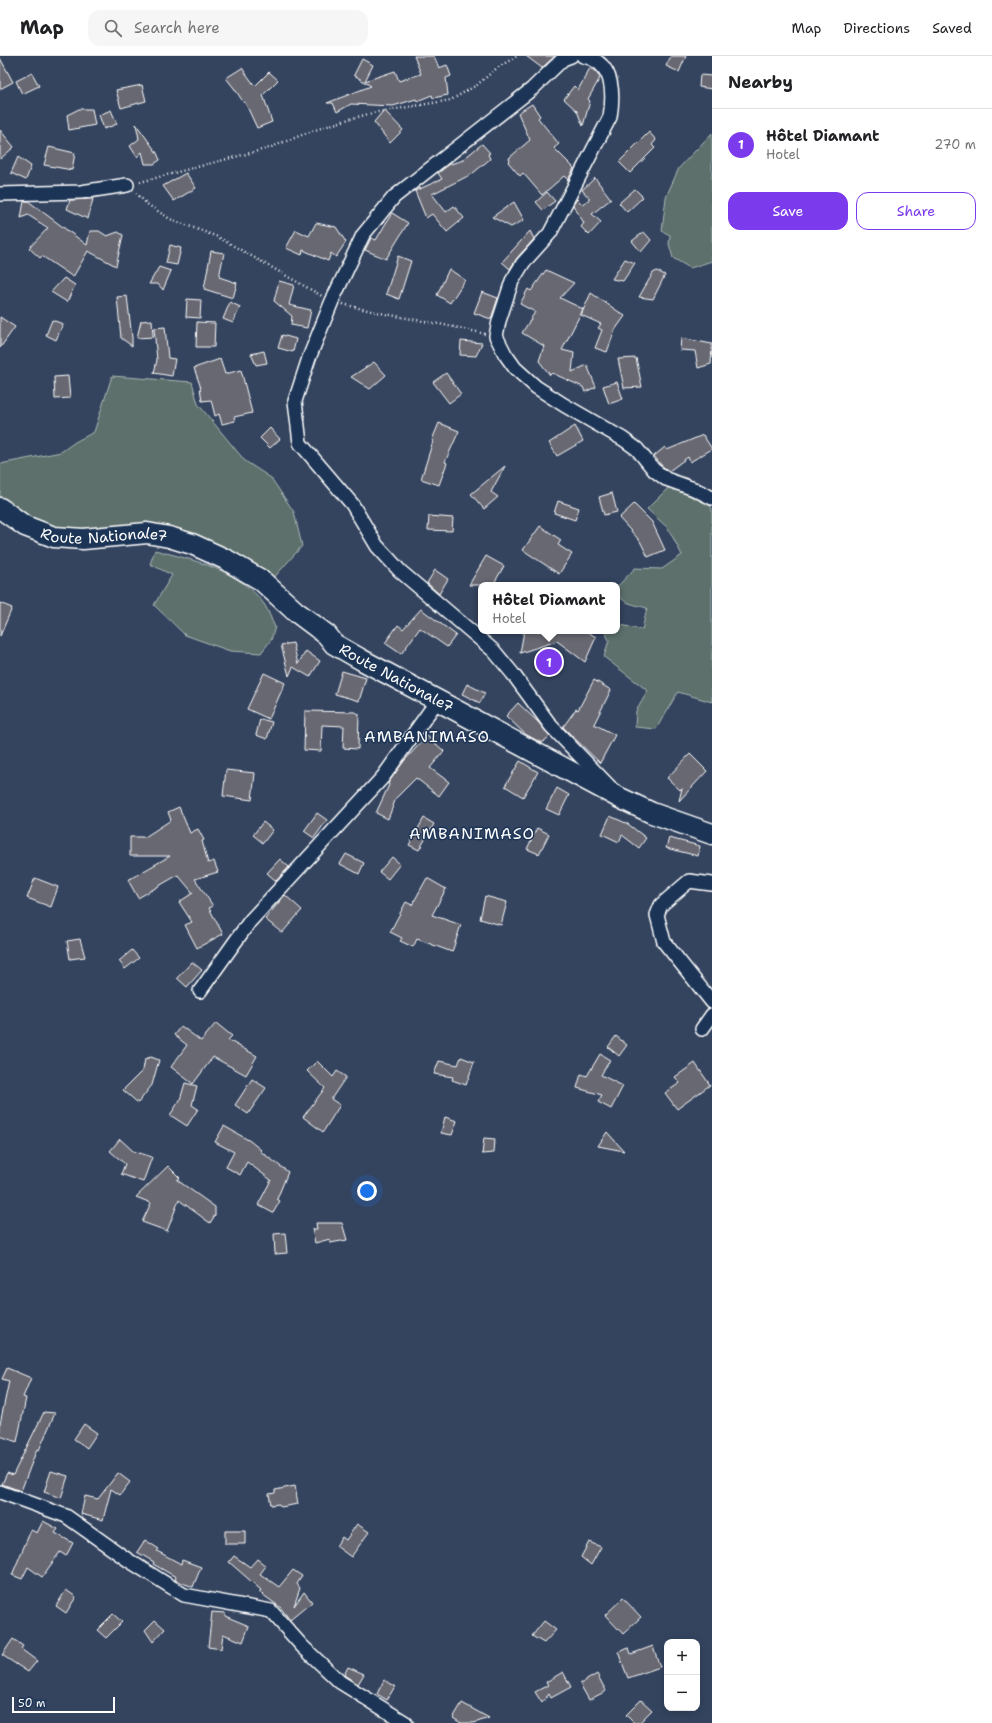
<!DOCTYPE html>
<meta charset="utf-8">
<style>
:root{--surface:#fff;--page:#f6f6f6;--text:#202124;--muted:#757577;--line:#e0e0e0;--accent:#7c3aed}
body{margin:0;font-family:"Shantell Sans",sans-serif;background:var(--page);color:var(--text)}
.controls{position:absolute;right:12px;bottom:12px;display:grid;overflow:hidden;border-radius:8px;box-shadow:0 2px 10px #0003}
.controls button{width:36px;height:36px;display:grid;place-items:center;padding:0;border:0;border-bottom:1px solid var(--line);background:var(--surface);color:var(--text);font:20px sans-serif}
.scale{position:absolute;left:12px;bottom:10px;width:103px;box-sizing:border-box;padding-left:4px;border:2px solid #fff;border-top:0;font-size:11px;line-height:14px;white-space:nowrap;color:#fff;-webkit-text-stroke:3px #1d3557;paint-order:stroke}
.you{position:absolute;left:367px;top:1135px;width:14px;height:14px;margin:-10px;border:3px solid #fff;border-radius:50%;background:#1a73e8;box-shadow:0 0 0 6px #1a73e833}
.badge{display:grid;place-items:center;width:26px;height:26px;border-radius:50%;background:var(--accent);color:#fff;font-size:13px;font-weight:700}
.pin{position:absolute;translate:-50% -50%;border:2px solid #fff;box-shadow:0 1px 4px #0006}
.popup{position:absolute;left:478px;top:526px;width:142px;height:52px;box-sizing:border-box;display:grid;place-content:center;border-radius:8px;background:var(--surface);filter:drop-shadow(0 1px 3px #0005);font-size:13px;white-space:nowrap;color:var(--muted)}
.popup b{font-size:15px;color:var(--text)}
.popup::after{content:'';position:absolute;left:50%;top:100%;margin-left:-8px;border:8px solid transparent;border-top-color:var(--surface)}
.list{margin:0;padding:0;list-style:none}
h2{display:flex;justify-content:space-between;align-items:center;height:52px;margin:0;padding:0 16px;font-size:17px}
h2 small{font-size:13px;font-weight:400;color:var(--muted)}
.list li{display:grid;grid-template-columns:26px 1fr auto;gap:12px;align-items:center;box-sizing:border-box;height:72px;padding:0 16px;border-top:1px solid var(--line)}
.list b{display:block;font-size:15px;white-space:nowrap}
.list p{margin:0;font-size:13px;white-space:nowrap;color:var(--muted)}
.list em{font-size:13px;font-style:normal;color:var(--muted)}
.actions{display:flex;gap:8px;padding:12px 16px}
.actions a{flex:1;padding:9px 0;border:1px solid var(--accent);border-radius:12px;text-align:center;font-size:14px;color:var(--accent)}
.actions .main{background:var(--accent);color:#fff}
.icon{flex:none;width:22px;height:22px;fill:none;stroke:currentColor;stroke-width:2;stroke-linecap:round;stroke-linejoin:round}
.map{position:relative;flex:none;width:712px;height:1667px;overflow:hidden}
header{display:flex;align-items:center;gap:24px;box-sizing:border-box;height:56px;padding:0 20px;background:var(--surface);border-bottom:1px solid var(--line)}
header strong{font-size:19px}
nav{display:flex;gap:22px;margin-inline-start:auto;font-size:14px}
.search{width:280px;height:36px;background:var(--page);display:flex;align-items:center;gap:10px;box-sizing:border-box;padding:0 14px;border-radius:12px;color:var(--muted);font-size:15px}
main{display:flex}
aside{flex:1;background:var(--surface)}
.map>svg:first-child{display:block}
.green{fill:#5d706c;stroke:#aeb8b6}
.building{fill:#686772;stroke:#fff}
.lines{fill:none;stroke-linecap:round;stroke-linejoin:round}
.minor-casing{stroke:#fff;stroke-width:16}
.primary-casing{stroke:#fff;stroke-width:23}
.path{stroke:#fff;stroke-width:2.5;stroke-dasharray:1 3;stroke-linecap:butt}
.minor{stroke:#1d3557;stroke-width:13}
.primary{stroke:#1d3557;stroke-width:20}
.labels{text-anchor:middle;stroke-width:3;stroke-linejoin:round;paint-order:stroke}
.street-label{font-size:15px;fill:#fff;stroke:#1d3557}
.neighbourhood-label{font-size:16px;letter-spacing:1px;fill:#fff;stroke:#1d3557}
</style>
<header>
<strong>Map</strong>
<div class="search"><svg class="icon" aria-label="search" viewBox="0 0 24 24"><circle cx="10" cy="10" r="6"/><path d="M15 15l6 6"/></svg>Search here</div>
<nav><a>Map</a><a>Directions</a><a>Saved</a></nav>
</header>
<main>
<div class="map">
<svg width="712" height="1667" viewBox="0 0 712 1667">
<rect width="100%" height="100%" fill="#34445f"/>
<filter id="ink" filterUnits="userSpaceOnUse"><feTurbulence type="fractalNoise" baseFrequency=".025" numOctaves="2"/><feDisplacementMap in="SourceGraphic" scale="8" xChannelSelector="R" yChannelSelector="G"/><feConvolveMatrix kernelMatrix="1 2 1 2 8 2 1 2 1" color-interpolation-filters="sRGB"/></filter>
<g filter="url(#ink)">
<path class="green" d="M712 77V205L690 212 673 202 669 188 670 179 662 175 666 141 679 112Z
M112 320 192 326 198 348 245 405 271 422 294 456 302 490 271 525 208 488 77 483 0 448V408L61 396 75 386 94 376Z
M669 431 707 447 712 452V646L678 636 656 673 635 671 636 655 648 635 604 601 609 584 604 575H617V568L642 574 647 552C633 548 617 547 617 531L635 512 662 513 682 499 668 472 647 453Z
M155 494C193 504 240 514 264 548 269 555 271 564 275 571L271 584 261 597 230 595 185 579 154 549 172 519 150 508Z"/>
<path class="building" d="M414 0H434L439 12 447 9 451 20 446 22 448 39 433 42 432 39 417 45 416 43 393 50 351 48 337 56 333 47H327L371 30 354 19 362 3 373 9 365 25 395 15 399 25 421 18Z
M526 0H555L542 12Z
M671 0H686L679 16 666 10Z
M0 2 13 26 0 33Z
M242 12 255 30 269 16 278 24 263 39 272 66 257 72 245 46 244 47 234 32 226 22Z
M590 12 596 15 600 22 588 43 590 45 583 70 577 55 564 43 574 30 578 34Z
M32 17 39 30 22 38 16 25Z
M700 19 712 20V33L699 31Z
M142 29 146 45 121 52 116 34Z
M532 48 540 60 538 62 559 88 554 92 574 112 568 124 564 120 542 139 523 117 520 120 508 106 510 104 509 102 530 84 518 57Z
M79 53H92L95 69 69 74 67 59Z
M111 54 117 68 104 73 99 59Z
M384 54 403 74 390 87 374 66Z
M136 68 157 97 160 104 154 108H145L142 96 137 101 130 90 139 83Z
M0 74 14 91 0 103Z
M649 76 656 84 652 89 655 92 630 117 619 106Z
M482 88 490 97 488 98 490 103 472 118 432 138 446 156 454 150 464 162 447 176 432 158 426 162 415 135 442 123 438 117 450 108 461 105Z
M49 91 75 97 72 114 44 109Z
M18 101 31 110 26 124 11 117Z
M186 117 196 132 174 145 163 130Z
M595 122 611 143 592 158 601 166 589 179 581 171 584 167 573 149 577 143 582 148 590 143 582 134Z
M635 133 643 141 627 156 619 147Z
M547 136 555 145 543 154 536 146Z
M90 143H93L88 163 67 153 70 144Z
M24 145H28L87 189 90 175H99L107 180 118 176 123 179 116 210 88 195 73 221 42 200 40 202 29 192 48 172 28 159 21 162Z
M514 146 524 164 511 171 492 161Z
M392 157 408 167 386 203 365 194 371 182 376 184Z
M316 167 336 171 346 186 336 201 331 197 328 205 303 194 302 199 286 192 296 174 309 180Z
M530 175 534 183 517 202 510 213 502 206Z
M644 176 651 184 641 196 632 185Z
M170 189 181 192 177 209 166 207Z
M211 195 224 197 219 221 237 227 233 242 204 233Z
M398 200 411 205 399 243 386 238Z
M625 203 635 207 623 225 612 223Z
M159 211 171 215 163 234 158 228H149Z
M449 213 465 224 450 247 437 239Z
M546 214 574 227 560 242 583 253 562 294 574 297 572 316 587 309 596 331 585 336 583 331 552 317 550 319 539 305 544 290 522 277 535 256 520 248 528 233 531 235Z
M657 215 665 219 653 243 639 241 653 217Z
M64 222 75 229 67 246 51 236Z
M279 225 294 229 289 249 311 254 307 272 291 269 292 260 274 245Z
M482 236 498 242 491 263 474 257Z
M591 237 625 260 615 274 607 296 595 292 602 274 598 272 601 268 581 259Z
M127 240 132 282V290L121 282 117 241Z
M187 243 201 244 200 262 186 261Z
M230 246 240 251 233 267 223 263Z
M0 261 15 271 0 292Z
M52 264 63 268 56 284 46 279Z
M152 264 153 281 137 282 141 265Z
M197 266 215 267 214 291H196Z
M165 271 168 302 175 303 172 320 154 317 157 304 154 272Z
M282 279 296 283 293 296 278 292Z
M681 282 712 288 711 308 698 312 695 295 680 294Z
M461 285 482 287 476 300 460 299Z
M264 295 267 307 256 309 251 298Z
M636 302 642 331 624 332 618 303Z
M220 303 225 318 241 314 252 357 234 361 235 365 222 368 219 358 215 360 211 344 202 345 200 332H201L194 312Z
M374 306 386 319 370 333 351 321Z
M446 317 461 338 449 347 433 326Z
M68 320 70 342 55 343 54 321Z
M617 326 623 343 609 348 603 330Z
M439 367 459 375 445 406 447 407 439 429 421 423 433 385 432 384Z
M575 370 583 385 557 400 549 387Z
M270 372 280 383 270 392 260 382Z
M703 379 712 393 690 406 688 401 669 415 662 410 654 400 665 391 667 394Z
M505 410 491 436 498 441 484 453 471 438Z
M612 437 617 456 604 459 599 441Z
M558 445 579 452 575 464 554 457Z
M634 448 652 466 665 494 648 501 640 485 619 462Z
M429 460 453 462 452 475 428 474Z
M540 470 561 484 558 489 572 498 559 518 523 494Z
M486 500 504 510 493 529H469Z
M435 514 448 523 439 538 427 527Z
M0 547 12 552 0 580Z
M421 553 456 579 447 591 420 572 401 598 385 587 398 569 403 573Z
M524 575H586L596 581 585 606 557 585 520 597Z
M293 587 298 608 306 595 320 605 310 621 293 611 289 620 281 589Z
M342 615 366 622 359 645 335 638Z
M264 617 285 627 269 663 247 653Z
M594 624 611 634 594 668 615 679 600 707 563 671 576 653 578 654Z
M467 628 485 637 480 647 462 638Z
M518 647 538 666 550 680 542 687 525 678 506 660Z
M305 655 355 656 359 658 358 693 343 692 344 670 322 669 321 695 304 694Z
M260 663 272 666 267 683 256 679Z
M427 680 444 695 430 712 449 726 439 740 416 722 396 742 388 763 376 757 389 729 388 727 404 705Z
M690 698 707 715 679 745 682 732 680 734 667 722Z
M520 705 538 716 523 741 505 730Z
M226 714 255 717 252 744 223 740Z
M557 732 569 739 559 759 546 753Z
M179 751 190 777 198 773 204 784 202 785 208 807 214 805 218 816 195 823 213 850 209 852 223 878 197 892 185 869 192 866 179 846 193 837 178 819 138 842 128 824 170 800H130V781H145L171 764 168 756Z
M317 757 327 764 314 782 304 775Z
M610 760 628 768 646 782 639 792 622 779 619 786 602 778Z
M424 762 434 768 419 794 409 789Z
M263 766 273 774 263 787 253 779Z
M537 772 549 778 539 798 527 793Z
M669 782 700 790 698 800 666 792Z
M346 798 364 807 359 818 340 808Z
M392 801 400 808 388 823 379 816Z
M280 803 289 811 276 825 267 817Z
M35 822 58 831 51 851 27 842Z
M427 822 446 833 432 859 461 869 452 896 417 883 413 891 400 885 402 882 390 876 406 846 412 849Z
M285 839 302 854 282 877 265 863Z
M485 840 507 846 501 869 480 863Z
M80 883 85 901 70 903 67 885Z
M132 894 139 902 125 913 119 905Z
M192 906 202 914 187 931 177 922Z
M216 967 232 980 228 984 257 1000 246 1019 213 1001 193 1028 171 1011 187 989 174 979 181 970 201 985Z
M616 980 627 989 619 1000 608 991Z
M600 998 610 1004 601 1019 623 1030 611 1053 598 1046 602 1039 577 1032 581 1018 587 1020Z
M151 1001 159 1004 152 1029 138 1047 123 1034 143 1014 145 1003Z
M461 1001 474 1006 466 1029 452 1024 453 1021 434 1018 439 1005 458 1009Z
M317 1005 333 1021 337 1015 346 1021 331 1043 340 1049 323 1076 303 1061 325 1032 307 1015Z
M695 1007 710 1029 677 1053 665 1037 680 1027 675 1021Z
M252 1023 266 1032 248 1058 235 1049Z
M185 1027 197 1030 192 1049 198 1053 187 1070 170 1059 180 1044Z
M445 1061 457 1065 452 1079 441 1077Z
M224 1070 250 1085 261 1094 260 1095 288 1116 277 1143 280 1145 273 1157 258 1149 271 1124 247 1106 240 1119 226 1111 234 1096 215 1086Z
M607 1076 624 1095 598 1090Z
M484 1082 495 1083 494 1097 482 1098Z
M120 1083 133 1095 152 1101 143 1126 121 1118 125 1108 110 1095Z
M168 1110 180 1122 177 1124 215 1151V1159L210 1167 179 1144 167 1175 142 1166 151 1147 136 1141Z
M316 1167H342L347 1184 330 1187V1183L315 1187 312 1173H317Z
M285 1177 287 1197 275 1198 274 1178Z
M7 1312 31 1322 23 1341 26 1342 17 1386 0 1380V1368L9 1325 2 1323Z
M44 1356 55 1357 39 1394 37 1393 21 1435 2 1428 7 1417 13 1419Z
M84 1368 97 1377 87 1392 74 1383Z
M51 1415 68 1420 61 1442 44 1436Z
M118 1417 130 1426 120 1439 111 1433 103 1464 81 1458 85 1440 98 1443Z
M295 1430 298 1448 281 1451 279 1448 271 1449 269 1438 275 1437V1434Z
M43 1465 58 1473 55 1477 73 1487 66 1500 60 1496 42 1521 28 1511 22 1523 12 1519 31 1474 37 1477Z
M357 1468 369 1476 351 1501 336 1490 342 1481 346 1484Z
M225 1475H245V1488H225Z
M145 1484 159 1493 157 1495 181 1508 182 1504 201 1511 193 1531 175 1524 176 1521 153 1508 154 1506 137 1496Z
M589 1486 601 1491 591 1509 581 1501Z
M234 1500 250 1511 257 1503 266 1510 260 1518 279 1531 293 1514 302 1520 297 1528 300 1532 294 1550 304 1536 312 1546 290 1564 280 1551 259 1536 261 1534 229 1506Z
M66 1534 76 1541 66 1557 56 1550Z
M623 1542 641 1561 623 1578 605 1559Z
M212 1556 225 1557V1560L249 1570 243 1586 223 1578 221 1593 208 1591Z
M113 1558 122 1566 106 1582 97 1574Z
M155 1564 165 1573 153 1586 145 1574Z
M544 1565 556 1574 544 1587 532 1580Z
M13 1583 23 1590 21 1593 37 1605 28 1616 2 1599Z
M653 1590 660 1611 628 1622 618 1596 629 1592 631 1598Z
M348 1611 364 1618 358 1628 344 1619Z
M563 1616 571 1631 551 1642 549 1638 542 1647 535 1636 548 1629 546 1626Z
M597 1618 606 1635 589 1644 580 1628Z
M384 1624 395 1630 387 1644 377 1638Z
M641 1644 652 1654 639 1667H634L626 1659Z
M462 1647 489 1662 474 1667H461L453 1662Z"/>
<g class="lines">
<g class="minor-casing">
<path id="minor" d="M571 0 563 3 532 33 394 141 363 179 332 245 309 302 295 345 300 387 352 448 377 490 400 515 494 595 513 618 551 670 610 731
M583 0C614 6 614 36 610 61L550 177 523 207 512 225 499 265 496 280 505 298 515 312 536 331 564 349 623 383 637 393 654 414 666 423 694 433 712 442
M0 138 81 136 127 129
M712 828 689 825 661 849 657 859 664 886 712 946
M200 935 250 865 383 721 437 645
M702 973 712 959
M0 1436 66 1460 128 1504 184 1539 271 1555 302 1590 340 1626 406 1667"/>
</g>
<g class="primary-casing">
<g id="primary">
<path id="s1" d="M0 452 25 470 54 481 83 483 147 477 169 481 192 488 225 503 261 524 295 555 327 579 334 588 362 604 620 742 652 757 712 778"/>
</g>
</g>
<path class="path" d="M140 126 269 92 312 75 346 64 372 57 451 44 477 29 497 12 517 0
M136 137 147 148 170 163 218 181 322 240
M343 248C390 261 438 266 485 278"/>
<use href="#minor" class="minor"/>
<use href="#primary" class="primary"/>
</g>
</g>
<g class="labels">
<g class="street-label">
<text dy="5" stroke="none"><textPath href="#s1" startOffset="112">Route Nationale7</textPath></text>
<text dy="5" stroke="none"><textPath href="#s1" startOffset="448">Route Nationale7</textPath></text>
</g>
<g class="neighbourhood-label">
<text x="427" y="686">AMBANIMASO</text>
<text x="472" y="783">AMBANIMASO</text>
</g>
</g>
</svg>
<div class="controls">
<button>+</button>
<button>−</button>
</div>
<div class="scale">50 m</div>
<div class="you"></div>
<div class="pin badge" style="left:549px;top:606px">1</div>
<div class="popup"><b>Hôtel Diamant</b>Hotel</div>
</div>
<aside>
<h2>Nearby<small></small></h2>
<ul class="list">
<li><span class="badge">1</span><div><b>Hôtel Diamant</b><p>Hotel</p></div><em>270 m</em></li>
</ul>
<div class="actions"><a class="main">Save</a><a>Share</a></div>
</aside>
</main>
